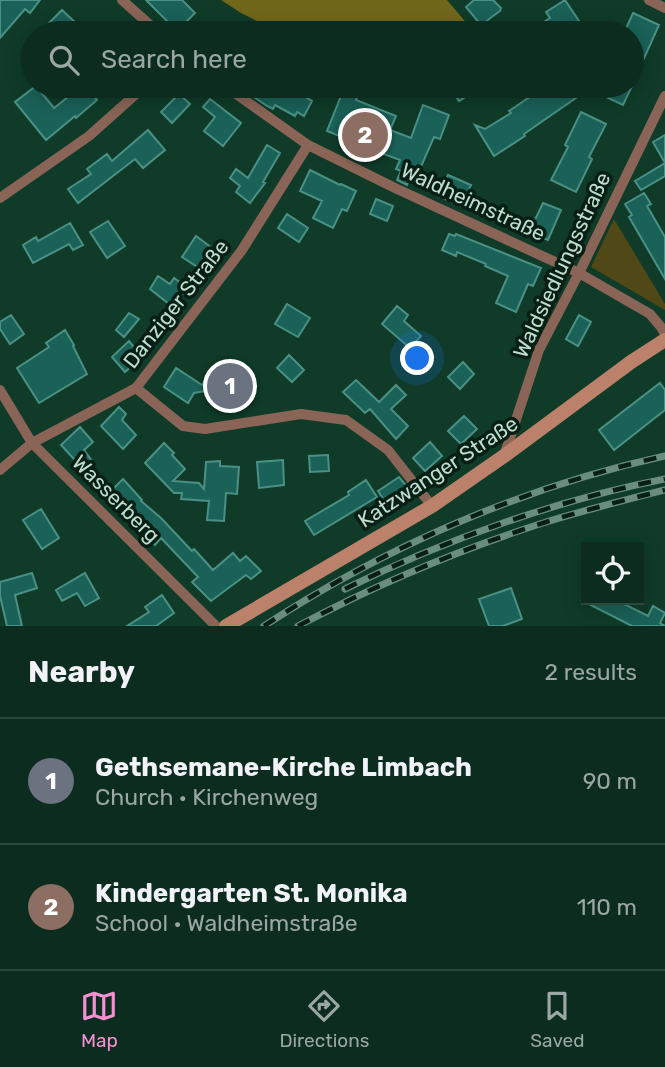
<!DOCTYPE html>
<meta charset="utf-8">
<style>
:root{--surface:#0b2c1e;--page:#19382b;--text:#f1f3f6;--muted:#9aa7a4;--line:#2b483c;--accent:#f591d2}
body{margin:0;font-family:Rubik,sans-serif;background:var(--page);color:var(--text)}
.controls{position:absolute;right:21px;bottom:21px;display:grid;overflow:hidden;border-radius:0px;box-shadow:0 4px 18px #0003}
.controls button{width:63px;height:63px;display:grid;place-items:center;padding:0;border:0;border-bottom:2px solid var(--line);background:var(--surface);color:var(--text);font:35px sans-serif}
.you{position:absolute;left:418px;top:359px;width:24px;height:24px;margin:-18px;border:5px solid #fff;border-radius:50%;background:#1a73e8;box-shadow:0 0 0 10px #1a73e833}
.badge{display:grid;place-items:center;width:46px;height:46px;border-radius:50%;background:var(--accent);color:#fff;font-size:23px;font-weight:700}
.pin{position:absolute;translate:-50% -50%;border:4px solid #fff;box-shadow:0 2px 7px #0006}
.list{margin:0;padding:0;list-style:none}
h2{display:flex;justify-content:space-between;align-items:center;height:91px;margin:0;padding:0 28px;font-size:30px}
h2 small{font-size:23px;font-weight:400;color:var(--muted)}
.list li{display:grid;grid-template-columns:46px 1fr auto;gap:21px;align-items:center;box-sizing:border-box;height:126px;padding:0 28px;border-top:2px solid var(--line)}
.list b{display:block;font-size:26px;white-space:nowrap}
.list p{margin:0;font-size:23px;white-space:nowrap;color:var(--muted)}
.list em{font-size:23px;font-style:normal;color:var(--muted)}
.icon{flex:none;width:38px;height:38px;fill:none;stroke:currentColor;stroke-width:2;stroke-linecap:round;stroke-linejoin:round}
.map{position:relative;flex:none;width:665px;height:626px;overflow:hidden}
.search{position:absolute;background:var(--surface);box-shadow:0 4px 18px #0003;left:21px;right:21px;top:21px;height:77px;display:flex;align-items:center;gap:18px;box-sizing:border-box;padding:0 24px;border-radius:38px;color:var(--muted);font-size:26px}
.sheet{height:343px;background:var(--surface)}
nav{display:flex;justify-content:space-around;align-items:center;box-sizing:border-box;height:98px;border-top:2px solid var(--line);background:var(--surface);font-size:19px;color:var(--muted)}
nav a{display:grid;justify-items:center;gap:4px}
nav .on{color:var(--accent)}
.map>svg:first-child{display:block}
.green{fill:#504917}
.forest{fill:#71671b}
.building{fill:#1a6157;stroke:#4a9084;stroke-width:2}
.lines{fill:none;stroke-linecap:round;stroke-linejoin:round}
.minor{stroke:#8a6557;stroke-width:10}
.secondary{stroke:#bc816b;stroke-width:14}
.rail-casing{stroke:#6a8e7d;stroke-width:7}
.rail{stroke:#071f14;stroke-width:4.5;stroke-dasharray:13;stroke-linecap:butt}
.labels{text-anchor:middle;stroke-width:7;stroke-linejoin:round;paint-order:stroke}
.street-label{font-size:21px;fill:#c0dccd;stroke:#071f14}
</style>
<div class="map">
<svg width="665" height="626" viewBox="0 0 665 626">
<rect width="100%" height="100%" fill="#0f3b28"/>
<path class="green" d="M614 219 665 304V310L591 267Z"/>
<path class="forest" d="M221 0H447L475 33H356L354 31 353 33H281L241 13Z"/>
<path class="building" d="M0 0H40L30 13 25 9 0 38Z
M146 0H182L195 13 177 31Z
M474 0H493L501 8 500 11 481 25 466 7Z
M565 0 587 33H526L550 18 546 12Z
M62 10 78 25 71 33H58L48 24Z
M633 13 659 25 632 85V33H624Z
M36 86 54 108 82 86H85L97 100 76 118 75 116 46 140 15 102Z
M252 86H291L296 89 295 91 312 101 304 116 297 112 295 116 275 105 273 109 267 106 248 93Z
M345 86H361L356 100 396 116 390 130 411 138 423 105 449 115 440 139 434 137 416 178 411 176 407 185 397 180 401 171 396 169 400 160 376 151 375 153 361 147 362 145 327 131Z
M449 86H482L459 101Z
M537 86H632L623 105 589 89 524 134 525 136 494 156 475 125 485 129 511 113 509 111 540 90Z
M179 94 190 104 172 123 161 112Z
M210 99 241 123 223 146 204 131 215 117 203 107Z
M581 112 606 124 589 157 592 159 576 192 551 180 568 147 565 145Z
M148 130 165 150 143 168 135 159 78 203 68 189 91 174 87 169 107 154 112 161Z
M665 135V176L641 190 635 181 665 163 653 142Z
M267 145 280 153 263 182 265 183 250 203 236 192 240 186 230 178 236 169 248 178Z
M310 170 340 185 341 184 356 191 347 211 342 209 333 228 313 218 322 201 300 191Z
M448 175 471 185 461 206 438 196Z
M644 193 651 204 647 206 665 237V279L629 217 632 215 625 204Z
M376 199 393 206 387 221 370 214Z
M543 203 561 210 548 240 529 232Z
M287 214 308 228 299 242 278 228Z
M108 221 125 246 107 258 90 232Z
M70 223 83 245 73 250 69 244 33 263 23 245 36 237 38 241Z
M449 234 455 236 456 234 541 268 533 286 528 284 516 312 496 303 508 276 485 266 486 264 457 252 456 256 442 250Z
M196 236 212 248 199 268 182 257Z
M158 276 170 284 174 278 187 287 174 308 150 289Z
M287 304 310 318 298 337 275 324Z
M397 306 408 315 404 321 421 336 410 348 382 324Z
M129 313 139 319 124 337 116 330Z
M11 315 24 334 10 344 0 329V322Z
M579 315 591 322 578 346 566 339Z
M65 330 74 345 73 346 87 374 39 403 17 368 49 347 46 343Z
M129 341 142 357 125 372 112 357Z
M289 355 304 370 292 382 277 368Z
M463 362 474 374 460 389 448 377Z
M216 367 221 374H233L240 377 243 383 252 380V393L245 403 238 408 235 401 223 397 216 389 194 393 188 403 164 387 176 368 202 385Z
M356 380 379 402 396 385 406 395 391 409 408 426 396 439 370 409 365 413 343 392Z
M660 383 665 390V410L614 450 599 430Z
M119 407 126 414 122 420 136 435 123 449 101 426Z
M464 416 477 429 461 444 448 431Z
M80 427 93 442 84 450 92 461 84 470 61 445Z
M430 442 442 456 425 471 413 458Z
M164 443 174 453 172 455 185 469 173 481 199 483 204 489 206 462 220 461V466L239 467 237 494 226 493 224 521 207 520 209 501 181 499 182 493H174L145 463Z
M328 455 329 471 310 472 309 456Z
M283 460 284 485 259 488 257 462Z
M399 477 413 494 390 509 378 491Z
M123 479 142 500 141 501 161 518 192 551 194 549 213 570 233 553 240 561 246 556 261 571 251 579 246 575 211 601 192 582 198 577 161 538 155 545 107 495Z
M366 480 377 497 314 535 305 521 349 495 348 492Z
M41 509 59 538 42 549 23 520Z
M32 573 37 588 15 595 22 626H7L0 596V582Z
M85 573 99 598 85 606 77 593 62 601 56 590Z
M511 588 522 619 503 626H489L479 599Z
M162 595 174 613 156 626H127L149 612 145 607Z
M581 600H616L648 616 653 606 665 613 660 623 665 626H632Z"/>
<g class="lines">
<path class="minor" d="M122 0 159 33
M649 0 665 8
M225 86 308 145 395 188 579 273 650 314 661 327 665 334
M0 198 89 136 145 86
M136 388 183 426 205 429 301 414 346 420 388 450 432 506
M0 390 32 443 216 626
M504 456 539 350 579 273 665 96
M0 470 32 443 136 388 242 250 308 145"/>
<path class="secondary" d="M226 626 432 506 504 456 631 362 665 340"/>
<g class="rail-casing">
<path id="rail" d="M345 589C444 540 557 500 665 479
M264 626C385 547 523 487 665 456
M298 626C377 584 461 549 546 522 585 510 625 500 665 490"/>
</g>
<use href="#rail" class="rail"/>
</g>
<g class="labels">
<g class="street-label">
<text transform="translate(473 202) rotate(25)" y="7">Waldheimstraße</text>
<text transform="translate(562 265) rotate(-65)" y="7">Waldsiedlungsstraße</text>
<text transform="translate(176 304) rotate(-52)" y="7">Danziger Straße</text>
<text transform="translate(438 472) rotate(-33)" y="7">Katzwanger Straße</text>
<text transform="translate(116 499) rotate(45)" y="7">Wasserberg</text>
</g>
</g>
</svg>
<div class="controls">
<button><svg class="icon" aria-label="locate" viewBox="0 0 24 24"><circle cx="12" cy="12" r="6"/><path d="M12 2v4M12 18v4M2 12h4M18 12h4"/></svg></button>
</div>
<div class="you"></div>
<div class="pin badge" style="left:230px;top:386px;background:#6b7280">1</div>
<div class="pin badge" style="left:365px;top:135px;background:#8d6e63">2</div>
<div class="search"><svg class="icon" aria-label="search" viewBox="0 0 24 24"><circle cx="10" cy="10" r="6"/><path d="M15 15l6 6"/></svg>Search here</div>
</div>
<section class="sheet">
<h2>Nearby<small>2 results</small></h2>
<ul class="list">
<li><span class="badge" style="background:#6b7280">1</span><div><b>Gethsemane-Kirche Limbach</b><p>Church · Kirchenweg</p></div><em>90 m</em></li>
<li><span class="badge" style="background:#8d6e63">2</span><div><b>Kindergarten St. Monika</b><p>School · Waldheimstraße</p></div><em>110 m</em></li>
</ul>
</section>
<nav>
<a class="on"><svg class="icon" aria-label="map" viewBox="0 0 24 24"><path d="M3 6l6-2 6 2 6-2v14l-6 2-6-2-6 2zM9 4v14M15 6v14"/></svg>Map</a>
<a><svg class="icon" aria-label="directions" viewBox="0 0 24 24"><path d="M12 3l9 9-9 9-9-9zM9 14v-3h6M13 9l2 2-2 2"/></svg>Directions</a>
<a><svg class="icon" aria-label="saved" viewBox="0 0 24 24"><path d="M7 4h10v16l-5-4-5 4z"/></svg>Saved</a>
</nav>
